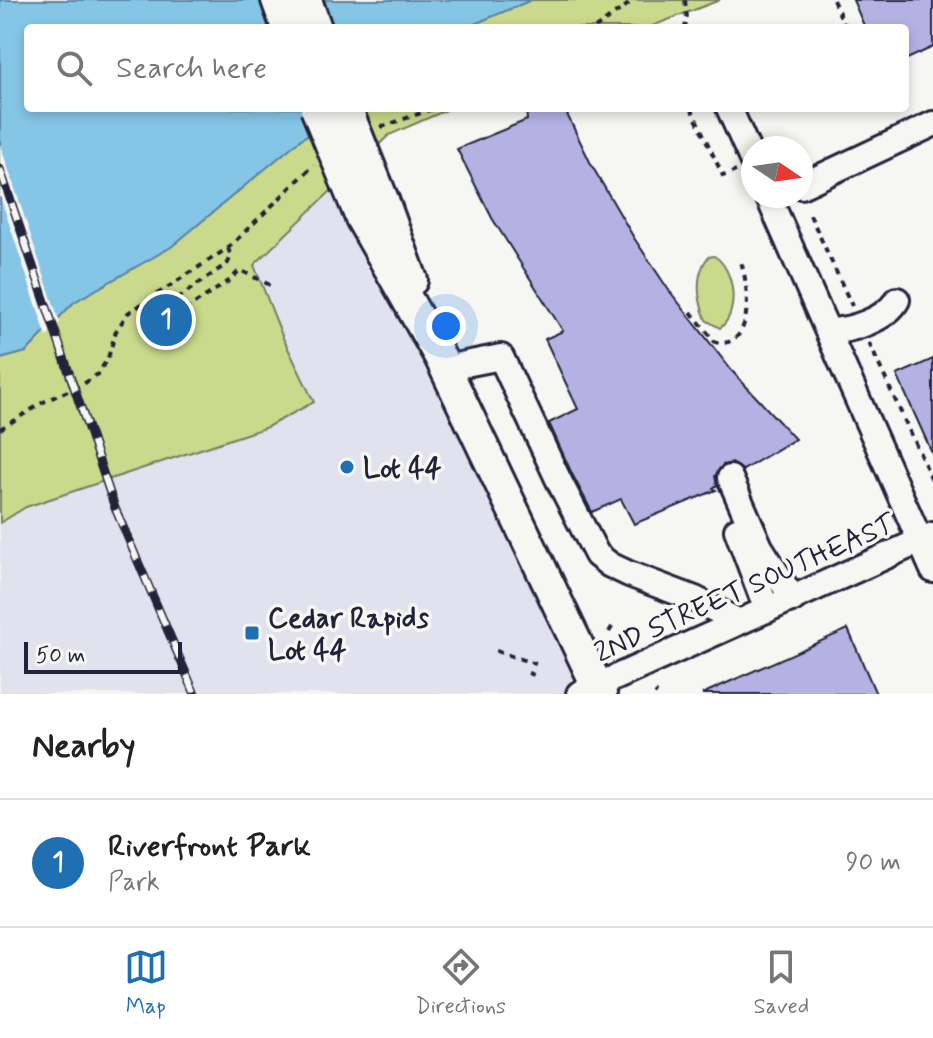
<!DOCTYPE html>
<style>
:root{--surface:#fff;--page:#f2f2f2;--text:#222;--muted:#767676;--line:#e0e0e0;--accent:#1f6fb2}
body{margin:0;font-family:Mynerve,sans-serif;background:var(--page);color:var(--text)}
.compass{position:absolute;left:741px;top:136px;width:72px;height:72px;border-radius:50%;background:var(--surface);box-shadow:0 4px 12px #0003;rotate:103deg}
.scale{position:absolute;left:24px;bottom:20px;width:158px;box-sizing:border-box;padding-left:8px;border:4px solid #22223b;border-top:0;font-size:22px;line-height:28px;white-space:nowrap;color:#22223b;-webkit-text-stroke:6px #f6f6f2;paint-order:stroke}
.you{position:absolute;left:446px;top:326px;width:28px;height:28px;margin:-20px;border:6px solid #fff;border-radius:50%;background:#1a73e8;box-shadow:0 0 0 12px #1a73e833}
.badge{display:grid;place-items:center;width:52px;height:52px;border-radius:50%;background:var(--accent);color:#fff;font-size:26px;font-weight:700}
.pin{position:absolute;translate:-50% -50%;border:4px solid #fff;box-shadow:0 2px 8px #0006}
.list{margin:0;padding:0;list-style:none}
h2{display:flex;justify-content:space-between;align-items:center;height:104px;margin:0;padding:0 32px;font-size:34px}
h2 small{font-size:26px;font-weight:400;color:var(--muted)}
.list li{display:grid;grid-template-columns:52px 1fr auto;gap:24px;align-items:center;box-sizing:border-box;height:128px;padding:0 32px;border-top:2px solid var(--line)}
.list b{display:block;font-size:30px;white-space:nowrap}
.list p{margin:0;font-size:26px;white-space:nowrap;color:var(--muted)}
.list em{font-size:26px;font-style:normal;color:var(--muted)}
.icon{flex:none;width:44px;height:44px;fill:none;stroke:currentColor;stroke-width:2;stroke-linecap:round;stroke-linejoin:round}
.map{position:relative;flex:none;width:933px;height:694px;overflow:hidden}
.search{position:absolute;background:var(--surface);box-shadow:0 4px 12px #0003;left:24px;right:24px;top:24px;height:88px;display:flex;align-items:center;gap:20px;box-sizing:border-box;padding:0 28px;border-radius:8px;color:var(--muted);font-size:30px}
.sheet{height:232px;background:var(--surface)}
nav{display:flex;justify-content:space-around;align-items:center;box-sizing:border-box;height:112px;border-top:2px solid var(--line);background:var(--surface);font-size:22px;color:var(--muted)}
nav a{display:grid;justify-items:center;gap:4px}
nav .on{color:var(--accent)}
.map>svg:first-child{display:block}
.built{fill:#e2e2ee}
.green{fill:#cad98c;stroke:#767e64;stroke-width:2}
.water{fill:#85c6e6;stroke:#5d84a2;stroke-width:2}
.pier{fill:#f6f6f2}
.building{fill:#b3b2e3;stroke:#22223b;stroke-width:2}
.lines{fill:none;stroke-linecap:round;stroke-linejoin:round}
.minor-casing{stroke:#22223b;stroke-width:30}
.major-casing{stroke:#22223b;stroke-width:36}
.path{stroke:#22223b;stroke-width:4;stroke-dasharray:6 6;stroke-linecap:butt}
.minor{stroke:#f6f6f2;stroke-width:24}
.major{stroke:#f6f6f2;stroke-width:30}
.rail-casing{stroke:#22223b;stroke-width:9}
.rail{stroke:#f6f6f2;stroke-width:6;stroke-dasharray:18;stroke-linecap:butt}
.major-bridge-casing{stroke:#22223b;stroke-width:36;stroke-linecap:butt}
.major-bridge{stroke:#f6f6f2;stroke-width:30}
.poi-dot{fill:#1f6fb2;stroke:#f6f6f2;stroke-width:3}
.labels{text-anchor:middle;stroke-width:7;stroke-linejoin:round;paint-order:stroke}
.poi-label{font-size:28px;font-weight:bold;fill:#22223b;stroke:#f6f6f2;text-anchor:start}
.street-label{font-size:28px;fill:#22223b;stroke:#f6f6f2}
</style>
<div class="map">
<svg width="933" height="694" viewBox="0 0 933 694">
<rect width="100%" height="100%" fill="#f6f6f2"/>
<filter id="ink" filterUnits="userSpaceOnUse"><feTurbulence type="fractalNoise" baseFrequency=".0125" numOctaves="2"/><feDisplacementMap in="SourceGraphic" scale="16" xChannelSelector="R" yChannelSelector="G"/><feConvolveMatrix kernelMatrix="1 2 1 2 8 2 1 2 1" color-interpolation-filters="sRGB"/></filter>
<g filter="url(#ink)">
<path class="built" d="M341 122 601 694H0V353Z"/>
<path class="green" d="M531 0H720L647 28H465Z
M349 108H451L389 135 254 265 283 338 314 402 267 427 26 507 0 523V359L26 352 74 302 171 247 301 139Z
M714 256C735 268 740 314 720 328L706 320C698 300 694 276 708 257Z"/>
<path class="water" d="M0 0H531L465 28H28V108H349L301 139 171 247 74 302 26 352 0 359Z"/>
<path class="pier" d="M0 144 60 323 47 337 0 196Z"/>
<path class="building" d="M853 0H933V47L905 60V28H865Z
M526 108H564L592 166 634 238 668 289 732 371 795 439 743 470 732 463 723 465 715 476 717 485 713 488 716 490 634 524 621 499 592 512 572 474 549 423 578 409 545 339 563 331 492 218 457 149 527 120Z
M933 359V455L897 375Z
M848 629 876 694H702Z"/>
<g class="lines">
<g class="minor-casing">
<path id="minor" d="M729 108 753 162
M801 186 933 124
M768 196 933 570
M828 331C850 331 886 320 897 300
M445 368 501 357 559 481 597 555 610 565 629 574 695 599 739 622
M730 478 760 547 793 599
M737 530 767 610
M579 694 933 535"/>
</g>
<g class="major-casing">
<path id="major" d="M277 0 287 28
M306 0 316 28
M383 200 412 280
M361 218 440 357 601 694"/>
</g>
<path class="path" d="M685 0 687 18 685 28
M833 0 846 28
M595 28 634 0
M691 108 723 176 736 171
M381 127 435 108
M810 215 852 306
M228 248 231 256 228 263 171 303 175 314 182 312 229 281 240 270 270 285
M691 312 715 342C755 351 749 285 741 262
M869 343 933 482
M0 429 47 400 82 385 98 374 108 358 116 331 128 313 228 248 314 165
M628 629 629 635
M609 632 614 624
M496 651 539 665
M528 673 537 676
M655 692 657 694"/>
<use href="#minor" class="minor"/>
<use href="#major" class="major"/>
<g class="rail-casing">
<path id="rail" d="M0 169 115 508 195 694"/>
</g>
<use href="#rail" class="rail"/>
<g class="major-bridge-casing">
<path id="major-bridge" d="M316 108 361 218
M346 108 383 200"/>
</g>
<use href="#major-bridge" class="major-bridge"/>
</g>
</g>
<g class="poi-dot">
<circle cx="347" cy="467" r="8"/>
<rect x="244" y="625" width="16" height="16" rx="4"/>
</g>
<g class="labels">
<g class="poi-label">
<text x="363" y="477">Lot 44</text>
<text x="268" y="627">Cedar Rapids<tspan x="268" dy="32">Lot 44</tspan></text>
</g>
<g class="street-label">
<text transform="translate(744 587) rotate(-24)" y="10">2ND STREET SOUTHEAST</text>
</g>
</g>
</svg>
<svg class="compass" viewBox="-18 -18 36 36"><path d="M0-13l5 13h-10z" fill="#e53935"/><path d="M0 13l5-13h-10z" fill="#767676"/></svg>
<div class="scale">50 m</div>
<div class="you"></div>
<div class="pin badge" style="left:166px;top:320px">1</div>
<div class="search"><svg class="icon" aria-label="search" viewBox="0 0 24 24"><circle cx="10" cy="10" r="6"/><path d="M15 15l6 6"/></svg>Search here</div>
</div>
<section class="sheet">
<h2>Nearby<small></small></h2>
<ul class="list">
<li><span class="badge">1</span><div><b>Riverfront Park</b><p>Park</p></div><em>90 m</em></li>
</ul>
</section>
<nav>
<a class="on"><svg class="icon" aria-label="map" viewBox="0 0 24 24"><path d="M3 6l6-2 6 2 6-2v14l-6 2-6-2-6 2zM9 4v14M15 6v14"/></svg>Map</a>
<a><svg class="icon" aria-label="directions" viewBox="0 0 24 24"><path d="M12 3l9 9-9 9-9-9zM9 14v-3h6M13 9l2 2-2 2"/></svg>Directions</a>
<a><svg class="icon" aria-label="saved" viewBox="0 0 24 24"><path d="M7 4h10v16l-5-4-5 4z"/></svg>Saved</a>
</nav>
